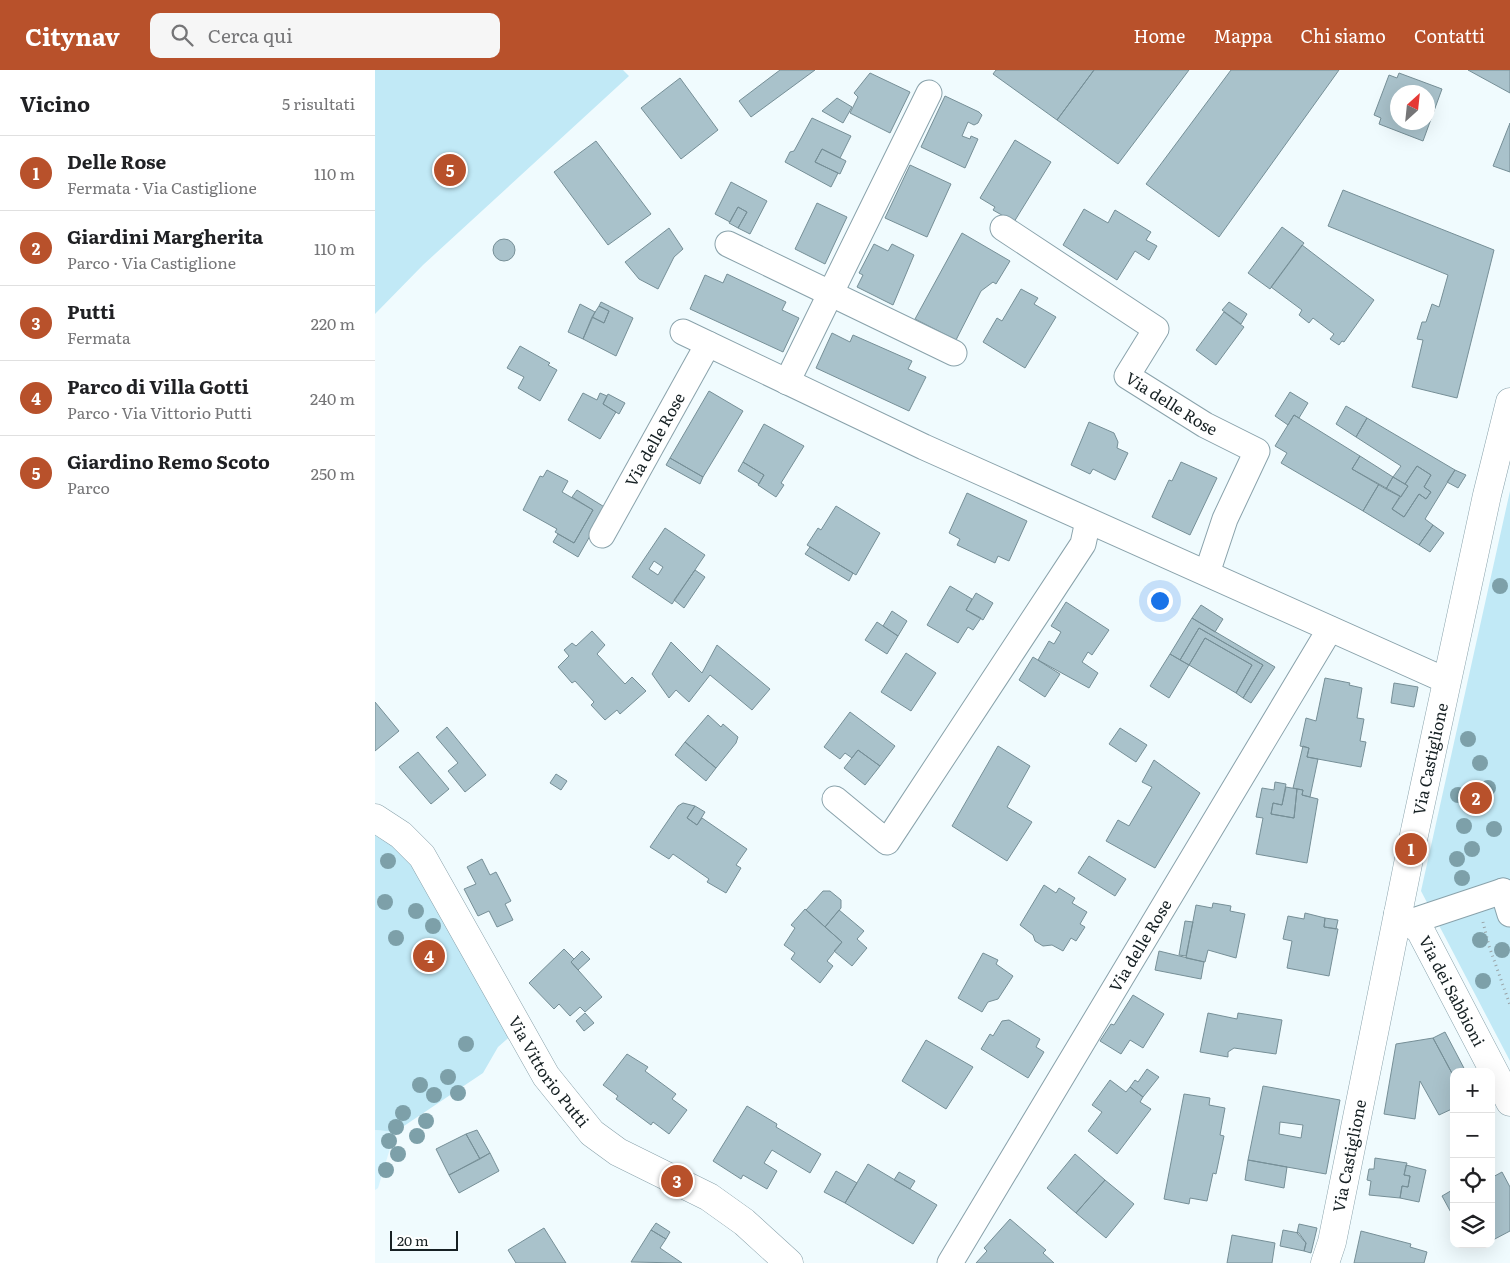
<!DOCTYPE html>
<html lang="it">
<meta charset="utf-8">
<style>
:root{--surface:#fff;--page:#f6f6f6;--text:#202124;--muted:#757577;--line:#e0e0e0;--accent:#b8512b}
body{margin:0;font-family:Literata,serif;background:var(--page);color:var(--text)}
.controls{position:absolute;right:15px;bottom:15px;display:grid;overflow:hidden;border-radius:10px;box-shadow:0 5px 20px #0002}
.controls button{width:45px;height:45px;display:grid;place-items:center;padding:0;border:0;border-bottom:1px solid var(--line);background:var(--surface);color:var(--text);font:25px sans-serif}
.compass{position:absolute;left:1015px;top:15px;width:45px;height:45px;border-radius:50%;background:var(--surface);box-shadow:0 5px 20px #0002;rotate:27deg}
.scale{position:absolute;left:15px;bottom:12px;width:68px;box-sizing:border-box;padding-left:5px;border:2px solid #162023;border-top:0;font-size:14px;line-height:18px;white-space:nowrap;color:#162023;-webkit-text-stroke:4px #fff;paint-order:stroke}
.you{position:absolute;left:784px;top:530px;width:18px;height:18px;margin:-12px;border:4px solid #fff;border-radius:50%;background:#1a73e8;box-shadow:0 0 0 8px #1a73e833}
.badge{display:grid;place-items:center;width:32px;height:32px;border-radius:50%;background:var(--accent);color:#fff;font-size:16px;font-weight:700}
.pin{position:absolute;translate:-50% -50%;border:2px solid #fff;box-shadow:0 1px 5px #0006}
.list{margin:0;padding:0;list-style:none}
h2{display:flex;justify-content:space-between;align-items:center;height:65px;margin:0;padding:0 20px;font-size:21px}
h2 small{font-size:16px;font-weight:400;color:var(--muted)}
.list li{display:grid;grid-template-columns:32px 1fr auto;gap:15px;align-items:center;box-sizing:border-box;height:75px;padding:0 20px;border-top:1px solid var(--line)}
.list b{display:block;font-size:19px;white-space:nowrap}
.list p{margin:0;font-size:16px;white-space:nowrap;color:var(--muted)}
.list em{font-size:16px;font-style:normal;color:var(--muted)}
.icon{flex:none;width:28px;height:28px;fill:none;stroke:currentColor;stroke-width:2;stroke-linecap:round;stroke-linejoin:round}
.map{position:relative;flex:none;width:1135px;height:1193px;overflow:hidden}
header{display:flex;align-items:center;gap:30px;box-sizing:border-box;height:70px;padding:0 25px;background:var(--accent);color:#fff}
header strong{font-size:24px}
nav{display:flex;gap:28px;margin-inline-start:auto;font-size:18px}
.search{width:350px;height:45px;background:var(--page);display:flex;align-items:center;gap:12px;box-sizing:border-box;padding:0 18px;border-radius:10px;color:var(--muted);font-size:19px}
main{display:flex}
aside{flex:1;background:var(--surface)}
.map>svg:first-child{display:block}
.built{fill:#d7f4fe}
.green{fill:#c1e9f6}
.building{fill:#a9c2cb;stroke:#768f97;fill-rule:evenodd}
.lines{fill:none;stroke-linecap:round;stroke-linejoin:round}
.minor-casing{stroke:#89a2ab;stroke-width:27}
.tertiary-casing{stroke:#89a2ab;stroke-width:29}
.path{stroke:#99a3a6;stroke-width:3;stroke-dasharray:1 4;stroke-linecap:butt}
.minor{stroke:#fff;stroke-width:25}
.tertiary{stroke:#fff;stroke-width:28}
.tree{fill:#7da0a9}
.labels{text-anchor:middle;stroke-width:4;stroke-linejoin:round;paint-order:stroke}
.street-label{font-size:16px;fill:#162023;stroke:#fff}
</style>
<header>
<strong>Citynav</strong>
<div class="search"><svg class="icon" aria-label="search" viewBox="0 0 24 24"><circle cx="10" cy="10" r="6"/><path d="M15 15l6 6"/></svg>Cerca qui</div>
<nav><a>Home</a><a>Mappa</a><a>Chi siamo</a><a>Contatti</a></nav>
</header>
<main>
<aside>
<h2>Vicino<small>5 risultati</small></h2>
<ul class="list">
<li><span class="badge">1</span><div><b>Delle Rose</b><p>Fermata · Via Castiglione</p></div><em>110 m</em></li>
<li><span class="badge">2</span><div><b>Giardini Margherita</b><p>Parco · Via Castiglione</p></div><em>110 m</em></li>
<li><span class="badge">3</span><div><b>Putti</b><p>Fermata</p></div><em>220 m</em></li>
<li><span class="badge">4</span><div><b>Parco di Villa Gotti</b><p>Parco · Via Vittorio Putti</p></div><em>240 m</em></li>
<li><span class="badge">5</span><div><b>Giardino Remo Scoto</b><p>Parco</p></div><em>250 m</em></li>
</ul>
</aside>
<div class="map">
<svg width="1135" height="1193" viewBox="0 0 1135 1193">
<rect width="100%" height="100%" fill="#f0fbfe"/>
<path class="built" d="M0 1060 20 1062 3 1118 0 1120Z"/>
<path class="green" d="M0 0H248L254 6 48 195 0 244Z
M1135 421V991L1046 821Z
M0 746 20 753 146 957 123 977 108 1003 20 1062 0 1060Z"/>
<path class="building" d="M405 0H440L376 47 364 31Z
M621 0H719L682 50 618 4Z
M719 0H814L743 94 682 50Z
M856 0H964L844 167 771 114Z
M1093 0H1135V23Z
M495 3 535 22 515 63 475 43 483 27 479 23Z
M1024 3 1067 19 1048 71 1004 54 1006 48 999 45 1014 5 1022 8ZM1022 22H1052V52H1022Z
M305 8 343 60 306 89 266 38Z
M570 26 604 42 607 45 603 53 599 55 593 52 587 66 595 69 596 66 603 69 590 98 546 77Z
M462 28 477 37 468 53 447 41Z
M437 48 476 66 465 88 447 79 440 92 463 103 456 117 410 92 415 82 419 81Z
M1135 53V102L1118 96Z
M640 70 676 92 639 152 618 140 620 137 605 128Z
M221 71 276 144 233 175 179 102Z
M447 79 471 91 465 104 440 92Z
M535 95 576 114 552 167 510 148Z
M356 112 392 131 375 164 363 158 372 142 363 137 355 152 340 144Z
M968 120 1119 180 1082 328 1037 317 1048 270 1042 269 1047 252H1051L1057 234 1064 237 1073 205 953 156Z
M442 133 472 147 450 194 420 179Z
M363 137 372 142 363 158 354 153Z
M709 139 733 153 740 140 776 162 771 170 782 176 774 190 760 181 742 210 688 175Z
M907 157 929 173 895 219 873 203Z
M294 158 308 179 299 187 283 219 264 209 250 192Z
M587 163 635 191 621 214 618 212 606 221 581 270 540 249Z
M118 180a11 11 0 1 1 22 0a11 11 0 1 1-22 0Z
M499 174 513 181 517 174 539 185 518 235 482 217 488 205 484 203Z
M927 175 999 230 969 272 967 271 964 275 955 269 959 264 938 248 934 253 924 245 927 240 896 217Z
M352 204 411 232 407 240 424 248 408 282 315 239 330 205 348 213Z
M646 219 663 228 659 234 681 247 650 298 608 272 622 248 627 251Z
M226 232 258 248 241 286 208 269 217 247 229 253 234 241 224 236Z
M854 232 872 244 866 254 847 240Z
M205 234 220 242 208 269 193 262Z
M224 236 234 241 229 253 217 247Z
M849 242 869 257 841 295 821 280Z
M457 263 475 272 478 265 537 291 533 299 551 307 534 341 441 298Z
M145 276 175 293 173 295 182 300 165 331 143 318 149 307 132 298Z
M334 321 368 341 328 407 295 388Z
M915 322 933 333 924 348 919 345 913 355 900 346Z
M208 323 222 330 225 323 232 326 228 334 241 342 225 369 193 350Z
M233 324 250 333 244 344 228 334Z
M971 336 992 348 981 367 961 354Z
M919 345 985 386 977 399 1004 414 988 441 906 393 912 383 900 376Z
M992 348 1080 400 1050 449 1058 455 1044 475 988 441 1004 414 1025 426 1017 439 1029 447 1044 424 1051 429 1056 422 1049 417 1056 405 1042 396 1030 414 1018 407 1026 396 981 367Z
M714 352 739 363 743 372 742 378 753 383 740 410 718 399 715 404 696 395Z
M389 354 429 376 406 413 409 415 401 427 383 415 389 405 368 392Z
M985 386 1018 407 1011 419 977 399Z
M295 388 328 407 325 414 291 395Z
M368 392 389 405 384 414 363 401Z
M806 392 842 408 815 465 777 447 794 410 797 411Z
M1042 396 1056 405 1049 417 1056 422 1051 429 1044 424 1029 447 1017 439 1033 416 1030 414Z
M172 400 193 411 187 422 218 440 199 473 180 462 182 459 148 440 165 406 168 407Z
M1080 400 1091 405 1083 418 1072 412Z
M1018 407 1033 416 1026 427 1011 419Z
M202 420 231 438 203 487 178 472 183 464 199 473 218 440 197 427Z
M592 423 652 451 634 491 623 486 620 493 582 475 585 469 574 463Z
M461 436 505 463 481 505 432 475 443 458 446 460Z
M1058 455 1069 463 1055 482 1044 475Z
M290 458 330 485 297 534 257 507ZM279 491 288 497 283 505 274 499Z
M435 477 478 503 474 511 430 484Z
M320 500 330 507 309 538 299 530Z
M575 516 597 529 591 540 606 548 598 560 593 557 583 573 552 555Z
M601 523 618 533 608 550 591 540Z
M691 532 734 560 717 585 713 582 707 592 723 603 714 618 663 590 674 571 679 574 686 562 676 556Z
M826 535 848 549 840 562 817 548Z
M517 541 532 551 523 566 508 556Z
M817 548 900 597 876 633 868 628 888 595 824 558 805 590 795 584Z
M502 552 523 566 512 584 490 570Z
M824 558 888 595 868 628 861 623 877 595 830 568 814 595 805 590Z
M217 561 230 575 222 584 250 614 257 607 271 621 245 644 242 640 230 650 216 635 219 632 200 611 197 613 183 597 194 586 189 580 197 573 201 576Z
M830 568 877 595 861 623 814 595Z
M296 572 327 603 342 575 395 619 377 640 335 605 314 632 301 620 294 628 277 604Z
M531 583 561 603 536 641 506 622Z
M795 584 814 595 794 628 775 616Z
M658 587 685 604 670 627 644 610Z
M950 608 975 613 974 615 987 618 982 648 989 649 985 671 991 672 986 697 932 687 934 678 925 676 931 648 941 651Z
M1019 613 1043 617 1039 637 1016 633Z
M0 632 24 661 0 681Z
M475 642 520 676 505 696 483 680 477 688 470 683 465 689 449 677Z
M333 645 346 657 348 654 363 667 361 673 341 698 310 672Z
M72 657 111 705 90 722 73 701 83 693 61 667Z
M745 658 772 675 761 692 734 674Z
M310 672 341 698 331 711 300 685Z
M623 676 655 696 632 737 657 752 632 791 577 756Z
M928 676 934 678 932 687 943 689 935 727 927 725 928 720 918 718Z
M483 680 505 696 490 715 469 698Z
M43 682 74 719 56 734 24 697Z
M779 690 825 723 780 798 731 771 743 750 754 756 777 717 767 712Z
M181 704 192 711 186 720 175 713Z
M900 712 911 714 907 735 898 733 896 744 919 748 922 719 928 720 927 725 943 729 932 793 881 784 888 748 881 747 887 718 899 720Z
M911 717 922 719 919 748 896 744 898 733 907 735Z
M308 733 320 736 312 748 322 755 327 748 372 779 361 795 366 798 351 823 332 812 334 809 298 784 294 789 275 777 303 736Z
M320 736 330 742 322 755 312 748Z
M714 786 751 809 740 826 703 803Z
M107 789 115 805 121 802 136 831 130 834 138 850 122 857 114 841 103 846 89 819 101 814 92 797Z
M669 815 681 823 684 818 700 828 697 833 712 842 705 854 710 857 701 871 696 868 688 881 677 875 668 876 660 871 658 865 645 855Z
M448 821H455L466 830V838L450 857 431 840Z
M838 833 856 836 855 841 870 844 861 888 833 880 830 892 811 888 821 835 837 838Z
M430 839 467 872 452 891 458 896 445 913 416 889 420 883 409 875 420 858 416 855Z
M464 840 489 861 482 869 492 878 477 896 459 881 467 872 450 857Z
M930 843 950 848 949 857 963 859 954 906 912 898 917 871 908 869 913 846 929 849Z
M950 848 963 850 961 859 949 857Z
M810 851 818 852 811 886 804 885Z
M189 879 199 889 196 892 227 927 210 942 205 937 195 946 184 934 179 939 154 913Z
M207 881 215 889 203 900 196 892Z
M784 881 829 892 826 909 780 900Z
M608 883 623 890 621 894 638 906 623 929 613 932 607 942 583 928Z
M758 925 789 944 768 978 755 970 746 984 725 971 736 954 739 955Z
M210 943 219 953 209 961 201 951Z
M833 943 862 949 863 943 907 950 901 984 859 978 853 982V987L825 982Z
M634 950 665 969 661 977 669 982 653 1008 606 979 615 964 618 966 627 951Z
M1070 962 1091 1002H1079V1007L1058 968Z
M1058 968 1079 1007V1038L1064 1045 1045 1011 1040 1049 1009 1044 1021 974Z
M551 970 598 997 571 1039 527 1011Z
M252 984 273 997 270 1001 301 1024 297 1029 312 1040 294 1064 278 1052 276 1055 241 1029 243 1026 228 1015Z
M772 999 784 1007 768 1027 755 1017 760 1010 763 1012Z
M735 1010 751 1022 755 1017 768 1027 765 1032 776 1039 742 1084 713 1061 727 1042 717 1035Z
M888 1016 965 1030 951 1104 873 1090ZM905 1052 928 1055 926 1068 904 1064Z
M809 1024 835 1028 834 1035 850 1038 845 1065 849 1066 841 1104 838 1103 832 1131 815 1128 814 1134 789 1129Z
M372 1036 402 1054 401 1057 446 1084 435 1103 397 1080 389 1093 402 1101 392 1119 368 1105 366 1109 338 1091Z
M102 1060 115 1083 105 1089 91 1064Z
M91 1064 105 1089 74 1105 61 1079Z
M115 1083 124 1101 84 1123 74 1105Z
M700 1084 730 1110 701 1143 672 1118Z
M1000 1088 1032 1093 1029 1105 1035 1106 1033 1117 1027 1116 1025 1128 994 1125 996 1111 992 1110 994 1099H999Z
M873 1090 912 1097 909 1118 870 1110Z
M493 1094 562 1135 538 1174 470 1133Z
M1031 1095 1051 1100 1044 1132 1025 1128 1027 1116 1033 1117 1035 1106 1029 1105Z
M461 1101 482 1113 470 1133 449 1122Z
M524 1102 540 1111 535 1119 519 1110Z
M1127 1102 1135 1117V1161L1116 1171V1108Z
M730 1110 759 1134 731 1168 701 1143Z
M1079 1119V1148L1067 1126Z
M635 1149 671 1180 668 1183 679 1193H601L612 1181 609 1178Z
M281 1153 295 1162 291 1169 276 1160Z
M924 1154 942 1158 936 1183 929 1181 931 1173 922 1163Z
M169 1158 191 1193H141L133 1180Z
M276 1160 291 1169 285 1178 307 1193 256 1192Z
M908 1160 924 1163 931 1173 929 1181 905 1176Z
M986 1161 1036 1174 1035 1177 1052 1182 1049 1193H979Z
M857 1165 900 1173 897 1193H852Z"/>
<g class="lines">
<g class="minor-casing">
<g id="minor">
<path id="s1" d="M628 158 781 259 752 306 830 355 882 381 850 449 832 503"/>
<path d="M353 174 579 283"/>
<path d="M308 262 549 377 1072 611"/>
<path d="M412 312 554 23"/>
<path id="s2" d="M227 465 333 274"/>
<path d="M460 729 512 772 708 474 713 451"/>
<path d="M1128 821 1135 844"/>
<path d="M1035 852 1128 821"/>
<path id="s3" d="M575 1193 955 559"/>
</g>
</g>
<g class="tertiary-casing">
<g id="tertiary">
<path id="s4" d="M0 748 26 765 47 786 171 1006 217 1063 243 1082 334 1127 369 1152 414 1193"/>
<path id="s5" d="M1023 844 1045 860 1135 1032"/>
<path id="s6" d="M950 1193 957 1172 1036 779 1112 425 1135 332"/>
</g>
</g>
<path class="path" d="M1108 852 1114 876 1135 935"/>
<use href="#minor" class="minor"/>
<use href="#tertiary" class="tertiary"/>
</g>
<g class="tree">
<circle cx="1125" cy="516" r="8"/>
<circle cx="1093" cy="669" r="8"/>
<circle cx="1105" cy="693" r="8"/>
<circle cx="1113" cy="718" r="8"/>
<circle cx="1083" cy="725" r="8"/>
<circle cx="1089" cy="756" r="8"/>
<circle cx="1119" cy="759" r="8"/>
<circle cx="1097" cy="779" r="8"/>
<circle cx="1082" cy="789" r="8"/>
<circle cx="13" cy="791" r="8"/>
<circle cx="1087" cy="808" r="8"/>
<circle cx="10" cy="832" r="8"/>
<circle cx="41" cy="841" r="8"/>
<circle cx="58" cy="856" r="8"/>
<circle cx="21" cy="868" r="8"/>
<circle cx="1105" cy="870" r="8"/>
<circle cx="1127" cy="880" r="8"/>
<circle cx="1108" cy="911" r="8"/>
<circle cx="91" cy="974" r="8"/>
<circle cx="73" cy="1007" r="8"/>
<circle cx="45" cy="1015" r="8"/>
<circle cx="83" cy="1023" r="8"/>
<circle cx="59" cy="1025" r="8"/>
<circle cx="28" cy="1043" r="8"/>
<circle cx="51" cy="1051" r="8"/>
<circle cx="21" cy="1057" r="8"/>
<circle cx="42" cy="1066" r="8"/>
<circle cx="14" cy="1071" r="8"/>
<circle cx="23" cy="1084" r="8"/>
<circle cx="11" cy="1100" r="8"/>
</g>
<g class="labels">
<g class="street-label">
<text dy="6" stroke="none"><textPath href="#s1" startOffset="291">Via delle Rose</textPath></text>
<text dy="6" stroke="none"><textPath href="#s2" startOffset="109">Via delle Rose</textPath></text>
<text dy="6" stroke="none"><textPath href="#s6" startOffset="515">Via Castiglione</textPath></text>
<text dy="6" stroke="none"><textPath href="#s3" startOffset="370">Via delle Rose</textPath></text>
<text dy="6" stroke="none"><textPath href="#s5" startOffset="96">Via dei Sabbioni</textPath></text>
<text dy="6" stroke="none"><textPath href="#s4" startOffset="311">Via Vittorio Putti</textPath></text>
<text dy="6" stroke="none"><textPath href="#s6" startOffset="110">Via Castiglione</textPath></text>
</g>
</g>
</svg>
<div class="controls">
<button>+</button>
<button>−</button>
<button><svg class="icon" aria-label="locate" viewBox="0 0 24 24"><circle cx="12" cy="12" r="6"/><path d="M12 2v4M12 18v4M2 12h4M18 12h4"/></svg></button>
<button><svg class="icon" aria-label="layers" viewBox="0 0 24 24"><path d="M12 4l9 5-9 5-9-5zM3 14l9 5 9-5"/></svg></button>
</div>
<svg class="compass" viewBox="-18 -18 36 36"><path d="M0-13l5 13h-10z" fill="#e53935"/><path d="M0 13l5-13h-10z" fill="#757577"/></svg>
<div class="scale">20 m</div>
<div class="you"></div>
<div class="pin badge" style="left:1036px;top:779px">1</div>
<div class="pin badge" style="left:1101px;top:728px">2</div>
<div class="pin badge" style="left:302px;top:1111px">3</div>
<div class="pin badge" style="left:54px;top:886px">4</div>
<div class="pin badge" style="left:75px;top:100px">5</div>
</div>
</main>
